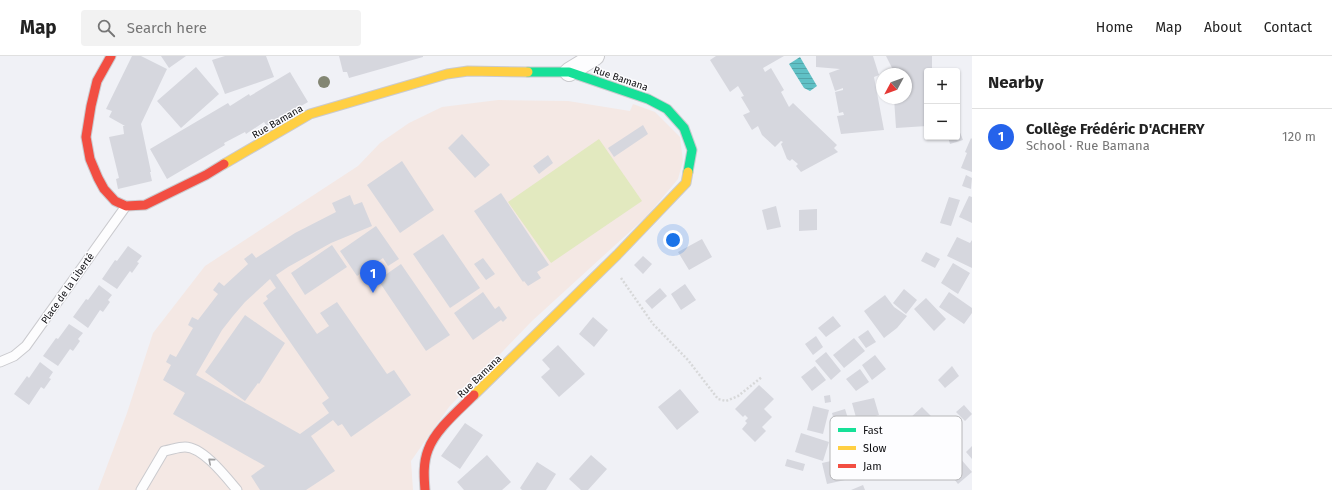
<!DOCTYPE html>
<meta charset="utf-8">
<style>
:root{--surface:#fff;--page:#f2f2f2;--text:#222;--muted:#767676;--line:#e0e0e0;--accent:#2563eb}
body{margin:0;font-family:"Fira Sans",sans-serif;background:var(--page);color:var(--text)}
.controls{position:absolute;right:12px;top:12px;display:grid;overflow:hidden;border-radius:4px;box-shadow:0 1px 3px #0004}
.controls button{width:36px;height:36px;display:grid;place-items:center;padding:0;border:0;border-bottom:1px solid var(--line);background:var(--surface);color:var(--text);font:20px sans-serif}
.compass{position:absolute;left:876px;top:12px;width:36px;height:36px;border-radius:50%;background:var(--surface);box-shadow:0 1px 3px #0004;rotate:229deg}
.you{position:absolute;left:673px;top:184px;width:14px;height:14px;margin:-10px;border:3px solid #fff;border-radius:50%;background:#1a73e8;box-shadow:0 0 0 6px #1a73e833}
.badge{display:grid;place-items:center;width:26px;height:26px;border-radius:50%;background:var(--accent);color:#fff;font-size:13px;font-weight:700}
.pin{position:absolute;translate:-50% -33px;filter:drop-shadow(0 1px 2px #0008)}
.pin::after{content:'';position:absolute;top:21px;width:14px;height:12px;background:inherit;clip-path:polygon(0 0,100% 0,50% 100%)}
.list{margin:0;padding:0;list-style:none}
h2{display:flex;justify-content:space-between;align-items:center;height:52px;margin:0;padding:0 16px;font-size:17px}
h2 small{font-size:13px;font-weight:400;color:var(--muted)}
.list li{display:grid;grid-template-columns:26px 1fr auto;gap:12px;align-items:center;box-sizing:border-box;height:56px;padding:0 16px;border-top:1px solid var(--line)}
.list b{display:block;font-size:15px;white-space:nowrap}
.list p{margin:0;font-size:13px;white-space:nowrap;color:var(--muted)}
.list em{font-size:13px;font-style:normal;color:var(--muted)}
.icon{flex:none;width:22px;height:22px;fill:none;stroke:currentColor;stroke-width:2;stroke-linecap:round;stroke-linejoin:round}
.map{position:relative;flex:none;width:972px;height:434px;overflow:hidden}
header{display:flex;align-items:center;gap:24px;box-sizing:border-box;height:56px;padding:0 20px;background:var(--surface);border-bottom:1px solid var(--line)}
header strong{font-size:19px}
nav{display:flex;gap:22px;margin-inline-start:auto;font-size:14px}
.search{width:280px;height:36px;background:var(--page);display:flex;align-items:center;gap:10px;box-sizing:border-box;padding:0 14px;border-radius:4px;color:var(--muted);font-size:15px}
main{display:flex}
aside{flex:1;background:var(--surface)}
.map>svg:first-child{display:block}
.education{fill:#f4e8e4}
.grass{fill:#e2e9bf}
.water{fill:url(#water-rules)}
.building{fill:#d6d7de;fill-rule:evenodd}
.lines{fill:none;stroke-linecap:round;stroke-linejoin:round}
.lane-casing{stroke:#cacace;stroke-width:11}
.street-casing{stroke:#cacace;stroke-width:20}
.fast-casing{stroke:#cacace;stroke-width:11}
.slow-casing{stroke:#cacace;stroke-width:11}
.jam-casing{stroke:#cacace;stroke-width:11}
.path{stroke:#d7d8d9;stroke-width:2.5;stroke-dasharray:2 2;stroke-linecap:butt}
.lane{stroke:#fdfdfe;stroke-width:9}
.street{stroke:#fdfdfe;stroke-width:18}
.fast{stroke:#16e098;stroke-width:9}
.slow{stroke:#ffcf43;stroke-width:9}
.jam{stroke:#f24e42;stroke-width:9}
.tree{fill:#838673}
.oneway{stroke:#9e9ea0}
.labels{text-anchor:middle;stroke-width:3;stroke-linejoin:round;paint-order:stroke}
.street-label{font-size:10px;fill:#0f0f12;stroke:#fdfdff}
.key{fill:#fdfdff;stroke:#b6b6b8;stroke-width:1}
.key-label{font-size:11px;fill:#0f0f12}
</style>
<header>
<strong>Map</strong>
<div class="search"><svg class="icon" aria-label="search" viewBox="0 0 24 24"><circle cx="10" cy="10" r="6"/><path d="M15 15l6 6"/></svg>Search here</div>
<nav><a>Home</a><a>Map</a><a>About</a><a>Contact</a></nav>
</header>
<main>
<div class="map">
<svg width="972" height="434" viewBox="0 0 972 434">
<defs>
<pattern id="water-rules" width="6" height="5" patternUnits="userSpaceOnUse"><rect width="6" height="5" fill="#60c1c6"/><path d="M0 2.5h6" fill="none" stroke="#52a5a9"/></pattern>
</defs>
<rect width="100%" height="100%" fill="#f0f1f6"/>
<path class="education" d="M498 44 568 45 630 55 633 48 655 56 680 81 683 105 678 123 647 160 532 265 449 351 411 405 413 434H98L127 357 153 277 205 210 358 110 380 87 409 67 442 51Z"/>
<path class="grass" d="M599 83 642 145 551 207 508 146Z"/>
<path class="water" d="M800 1 817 30 810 35 804 32 789 8Z"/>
<path class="building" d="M132 0H141L167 13 141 68 151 116H150L152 125 118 133 116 123 119 122 109 81 124 78 123 70H125L109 61 112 55 106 53Z
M161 0H186L169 12Z
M225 0H266L274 21 225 38 212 4Z
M339 0H423V1L349 22 347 16H343Z
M716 0H784L763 12 765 16 771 12 784 34 781 36 789 51 793 47 837 89 834 92 838 96 801 116 796 110 798 108 792 103 790 105 787 103 781 88 783 86 781 85 775 91 762 79 758 70 752 74 743 59 750 56 741 41 744 40 738 30 730 36 710 4Z
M816 0H873L879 19 874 21 884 74 841 78 837 60 844 59 843 56 839 57 835 36 843 34V32L835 35 829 17 840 13 816 11Z
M886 0H932V15H927V70L896 72 894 42H906V18H895Z
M196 11 219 38 181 72 157 45Z
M290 16 308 46 267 70 264 66 246 78 245 76 224 87 225 89 167 123 150 93 228 47 230 50 249 38 250 40Z
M643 69 648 78 614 101 608 92Z
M957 69 963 84 950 88 948 81H957Z
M462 78 490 109 475 122 448 92Z
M971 82 972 83V116L961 112 967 97 965 96Z
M548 99 553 107 539 118 533 110Z
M402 105 434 154 400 177 367 129Z
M966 119 972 122 971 133 962 130Z
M501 137 549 209 537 216 541 222 528 230 524 225 523 226 474 155Z
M350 139 354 149 362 146 372 170 331 187 288 211 276 219 317 278 329 270 320 257 337 246 387 318 394 314 411 339 351 381 342 368 338 370 333 364 311 380 335 415 306 434H260L251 420 265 410 173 358 185 337 163 324 171 309 166 306 170 298 176 301 193 272 188 269 192 261 198 264 218 238 213 234 219 226 224 230 248 208 244 203 252 197 256 202 295 177 336 156 332 147ZM270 223 276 232 266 240 268 243 263 247 329 342 322 347 329 357 300 378 196 319 222 274 233 260 245 246Z
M969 140 972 141V167L959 161Z
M949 141 960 144 951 170 940 167Z
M776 150 781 171 767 174 762 154Z
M817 153V174L799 175V154Z
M376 170 399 203 388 210 383 202 357 220 340 195Z
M443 178 480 232 450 252 413 198Z
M957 181 970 187 972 184V212L947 200Z
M702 183 712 201 689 214 678 196Z
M332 189 347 211 305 239 291 217Z
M128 190 142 200 137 206 139 207 132 217 130 215 117 233 102 223 115 204 117 205Z
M926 196 940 203 935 212 921 205Z
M643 200 652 208 643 218 634 209Z
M483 202 495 218 486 224 474 208Z
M953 207 970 217 958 238 941 227Z
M401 208 450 279 426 295 378 224Z
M685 228 696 244 681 254 671 238Z
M99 229 112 239 108 244 110 246 103 256 100 254 88 272 73 261 86 243 88 244Z
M660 232 667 240 652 253 645 245Z
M904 233 917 244 906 258 893 247Z
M483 236 495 253 499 250 507 262 503 266 501 264 473 284 454 257Z
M949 236 972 252V257L964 268 939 251Z
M885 239 894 251 907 260 897 272 884 282 864 255Z
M926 242 946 263 934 275 914 253Z
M245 259 285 287 259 328 258 327 245 345 205 316Z
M833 260 841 270 826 281 818 272Z
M593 261 608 274 594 291 579 278Z
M69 268 83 277 78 283 80 285 73 295 70 293 58 310 43 300 56 282 58 283Z
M868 274 876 286 866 292 858 281Z
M816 280 823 291 813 299 805 288Z
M854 282 865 295 844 312 833 299Z
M558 289 585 318 559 341 541 321 550 313 542 304Z
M826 296 841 315 831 324 815 305Z
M875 299 886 313 872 324 862 309Z
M40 306 53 316 49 322 51 323 44 333 41 331 29 349 14 338 27 320 29 322Z
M815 310 826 324 812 335 801 321Z
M952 310 959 320 945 332 938 324Z
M860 313 869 326 856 335 846 323Z
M759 329 774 343 764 353 772 361 762 371 766 375 755 386 742 373 747 367 745 365 748 362 745 359 743 361 735 353Z
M680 333 699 356 677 374 658 351Z
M830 339 831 346 825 347 824 340Z
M874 342 879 359 857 365 852 347Z
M964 349 972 358 965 365 956 356Z
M813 350 829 354 823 378 807 374Z
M922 351 932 361 919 373 909 363Z
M845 353 851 372 837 375 832 357Z
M465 367 483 379 460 413 441 400Z
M801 377 829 386 823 405 795 396Z
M972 390V403L966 396Z
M487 399 511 426 502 434H464L457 426Z
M591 399 607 413 588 434H581L569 423Z
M849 401 854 422 827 428 822 407Z
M959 401 972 416 958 428 946 413Z
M787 403 805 408 803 415 785 410Z
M537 406 556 418 546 434H522L520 432Z
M863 429 865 434H851Z"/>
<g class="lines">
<g class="lane-casing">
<path id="lane" d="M0 306 14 300 26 290 126 150
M141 434 164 395C171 394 178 391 185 391 203 391 226 421 237 434"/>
</g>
<g class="street-casing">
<path id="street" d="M569 16 595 0"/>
</g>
<g class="fast-casing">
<path id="fast" d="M528 16H569L648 43 667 53 684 72 692 94 688 116"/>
</g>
<g class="slow-casing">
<path id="slow" d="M224 108 310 58 447 18 468 15 528 16
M474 339 617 199 686 127 688 116"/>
</g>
<g class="jam-casing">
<path id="jam" d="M111 0 97 25 91 50 86 81 90 103 98 122 104 133 115 145 126 150 145 149 206 119 224 108
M425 434C424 421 423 407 428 394 435 374 459 354 474 339"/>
</g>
<path class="path" d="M621 222 653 268 688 304 718 343 726 345 738 340 762 321"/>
<use href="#lane" class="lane"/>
<use href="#street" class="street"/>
<use href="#fast" class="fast"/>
<use href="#slow" class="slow"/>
<use href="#jam" class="jam"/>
</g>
<circle class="tree" cx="324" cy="26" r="6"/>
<defs><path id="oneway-chevron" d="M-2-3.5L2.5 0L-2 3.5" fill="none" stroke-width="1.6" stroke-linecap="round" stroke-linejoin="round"/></defs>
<use class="oneway" href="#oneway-chevron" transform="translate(211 405) rotate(-139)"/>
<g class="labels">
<g class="street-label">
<text transform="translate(621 22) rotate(19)" y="4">Rue Bamana</text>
<text transform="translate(277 65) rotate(-30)" y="4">Rue Bamana</text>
<text transform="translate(67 232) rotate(-55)" y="4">Place de la Liberté</text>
<text transform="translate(479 320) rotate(-44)" y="4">Rue Bamana</text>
</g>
</g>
<rect x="830" y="360" width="132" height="64" rx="6" class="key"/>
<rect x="838" y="372" width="18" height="4" fill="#16e098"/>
<rect x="838" y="390" width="18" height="4" fill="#ffcf43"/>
<rect x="838" y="408" width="18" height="4" fill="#f24e42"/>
<g class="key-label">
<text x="863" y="378">Fast</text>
<text x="863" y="396">Slow</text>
<text x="863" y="414">Jam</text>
</g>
</svg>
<div class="controls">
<button>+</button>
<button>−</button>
</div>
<svg class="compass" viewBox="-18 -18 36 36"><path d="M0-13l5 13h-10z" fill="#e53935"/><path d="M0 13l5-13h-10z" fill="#767676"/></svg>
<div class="you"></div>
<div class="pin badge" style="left:373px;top:237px">1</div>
</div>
<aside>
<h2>Nearby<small></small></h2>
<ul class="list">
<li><span class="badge">1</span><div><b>Collège Frédéric D'ACHERY</b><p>School · Rue Bamana</p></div><em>120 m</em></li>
</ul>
</aside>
</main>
